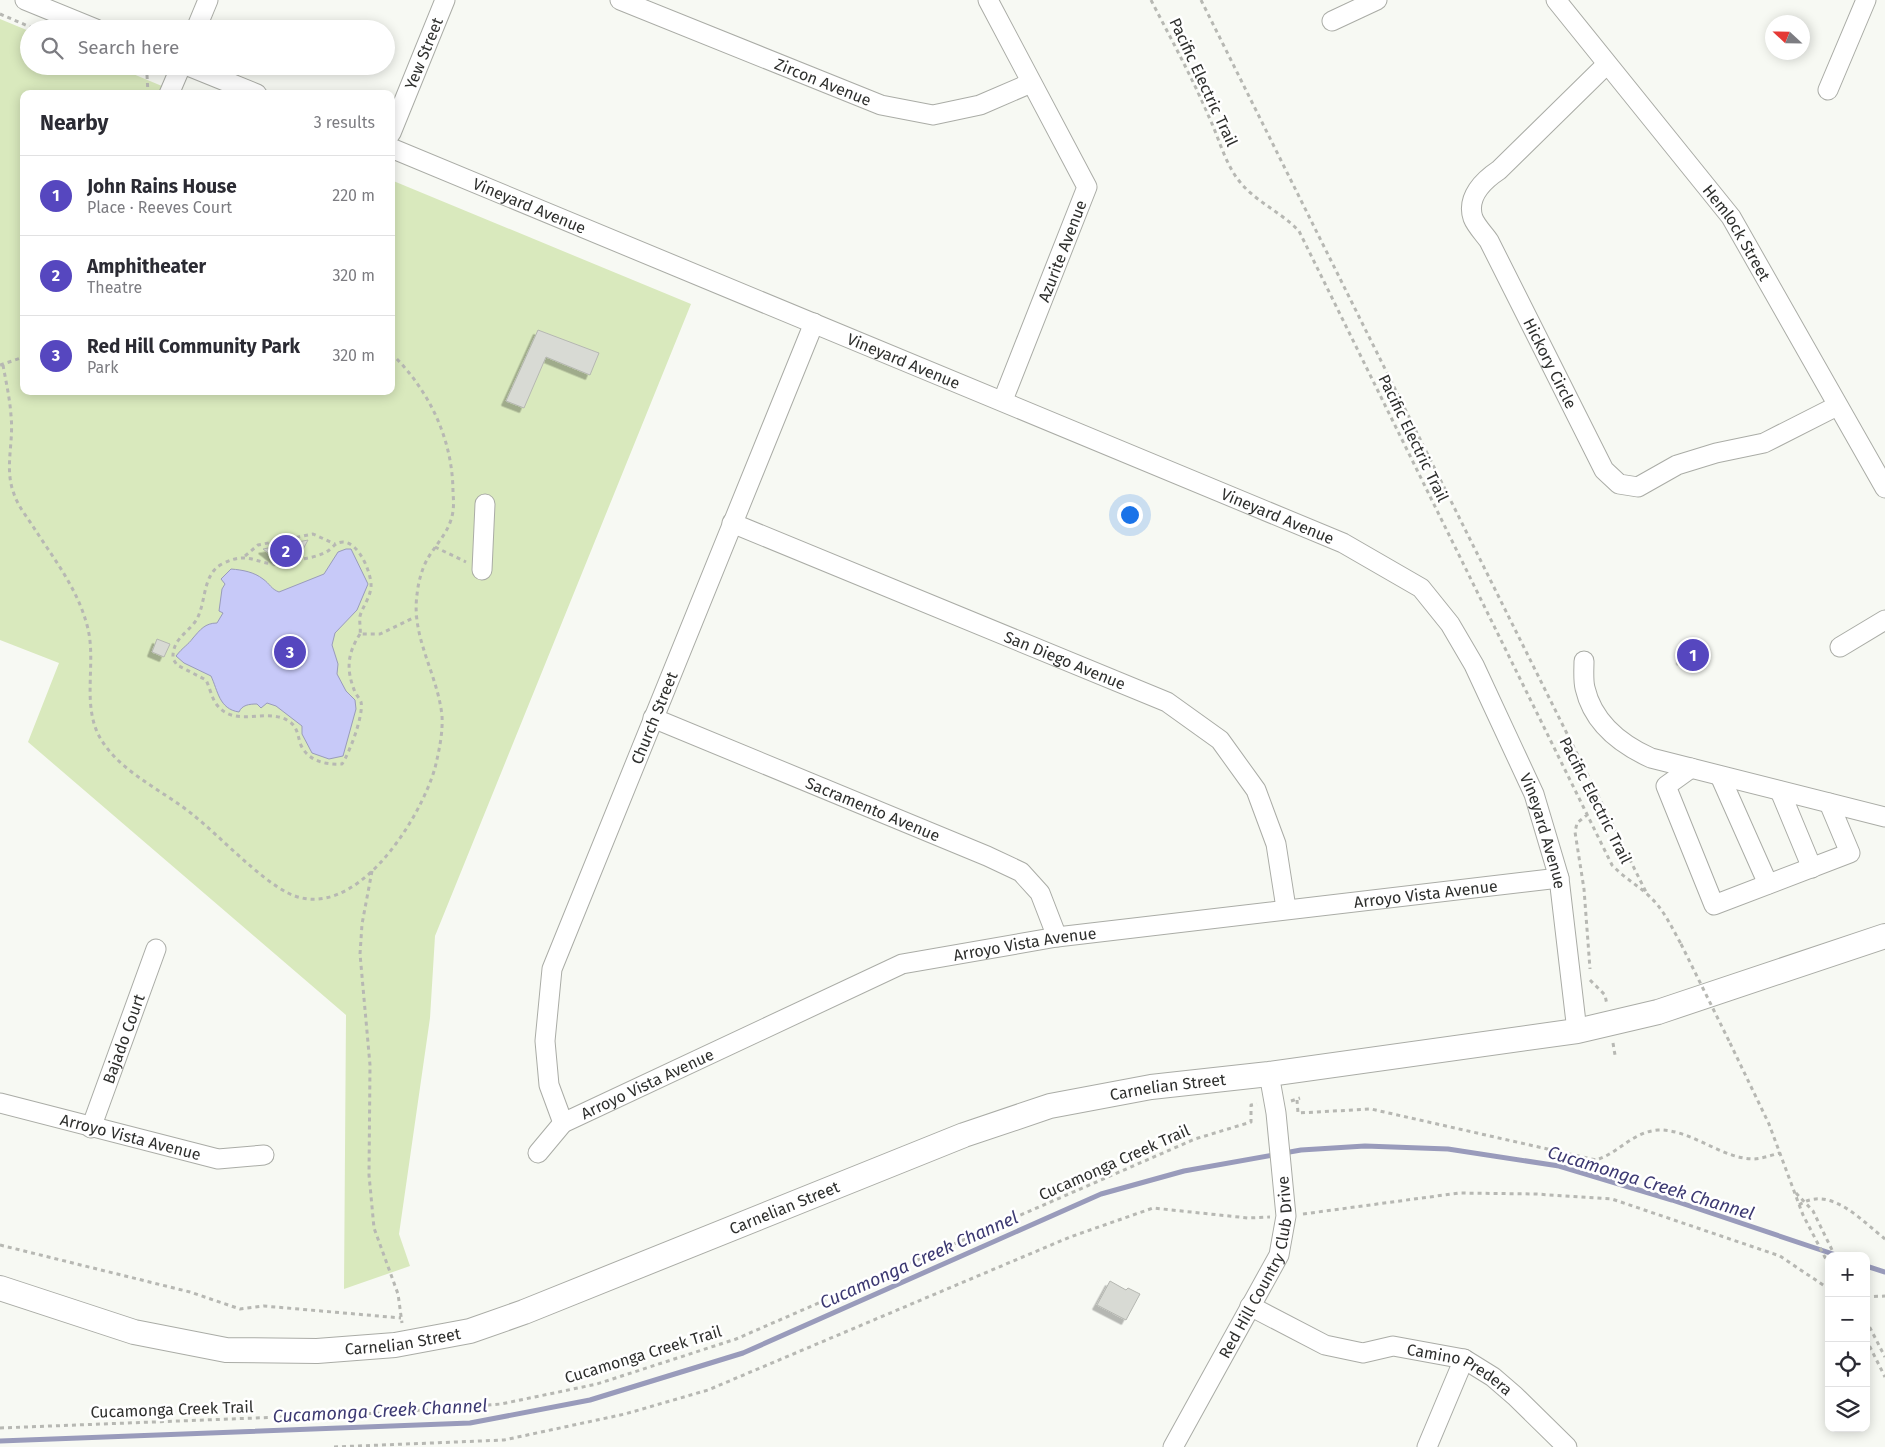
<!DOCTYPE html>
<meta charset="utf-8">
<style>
:root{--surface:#fff;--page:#f2f2f3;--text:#2b2b33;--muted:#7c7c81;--line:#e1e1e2;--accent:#5647bf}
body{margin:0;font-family:"Fira Sans",sans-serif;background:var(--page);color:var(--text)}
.controls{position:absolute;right:15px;bottom:15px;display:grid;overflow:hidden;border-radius:10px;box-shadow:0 2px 12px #0003}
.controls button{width:45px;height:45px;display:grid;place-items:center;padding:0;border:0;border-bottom:1px solid var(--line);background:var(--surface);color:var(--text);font:25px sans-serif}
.compass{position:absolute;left:1765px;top:15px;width:45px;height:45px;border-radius:50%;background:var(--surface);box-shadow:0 2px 12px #0003;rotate:292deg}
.you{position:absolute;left:1129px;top:514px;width:18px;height:18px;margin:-12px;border:4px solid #fff;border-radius:50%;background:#1a73e8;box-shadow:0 0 0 8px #1a73e833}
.badge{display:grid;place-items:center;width:32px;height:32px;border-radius:50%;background:var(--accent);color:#fff;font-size:16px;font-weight:700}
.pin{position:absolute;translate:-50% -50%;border:2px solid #fff;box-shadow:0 1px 5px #0006}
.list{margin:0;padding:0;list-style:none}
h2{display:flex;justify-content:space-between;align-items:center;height:65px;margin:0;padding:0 20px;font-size:21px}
h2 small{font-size:16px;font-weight:400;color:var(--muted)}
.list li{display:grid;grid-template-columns:32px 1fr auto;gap:15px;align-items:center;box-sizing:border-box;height:80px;padding:0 20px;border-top:1px solid var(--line)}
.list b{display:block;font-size:19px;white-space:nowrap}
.list p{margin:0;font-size:16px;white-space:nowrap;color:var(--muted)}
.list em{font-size:16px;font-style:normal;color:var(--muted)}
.icon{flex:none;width:28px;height:28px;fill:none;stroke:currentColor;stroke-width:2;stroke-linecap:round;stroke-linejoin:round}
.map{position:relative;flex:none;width:1885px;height:1447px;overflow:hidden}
.search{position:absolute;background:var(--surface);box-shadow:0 2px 12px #0003;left:20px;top:20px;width:375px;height:55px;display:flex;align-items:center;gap:12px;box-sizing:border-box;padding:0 18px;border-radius:28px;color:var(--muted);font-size:19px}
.panel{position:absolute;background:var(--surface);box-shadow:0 2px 12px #0003;left:20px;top:90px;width:375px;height:305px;border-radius:10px}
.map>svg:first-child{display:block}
.green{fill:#d9e9bd}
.water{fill:#c7c9f8;stroke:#999bbb}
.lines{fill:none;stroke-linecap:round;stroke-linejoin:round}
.stream{stroke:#999bbb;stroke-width:5}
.building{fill:#d8dad4;stroke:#b5b7b1;filter:url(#shadow)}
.minor-casing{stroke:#aaaca6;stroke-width:21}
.major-casing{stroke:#aaaca6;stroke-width:26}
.path{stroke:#b7b8b3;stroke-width:3;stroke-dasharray:4 4;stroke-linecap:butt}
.minor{stroke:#fff;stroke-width:19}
.major{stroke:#fff;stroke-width:24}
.path-bridge{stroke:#b7b8b3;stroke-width:3;stroke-dasharray:4 4;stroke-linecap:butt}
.labels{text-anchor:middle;stroke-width:5;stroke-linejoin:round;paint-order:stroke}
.street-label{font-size:16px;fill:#2e2f2d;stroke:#fff}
.water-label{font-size:18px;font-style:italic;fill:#3c3972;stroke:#fff}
</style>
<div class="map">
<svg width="1885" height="1447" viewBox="0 0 1885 1447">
<defs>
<filter id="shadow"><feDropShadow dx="-4.5" dy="4.5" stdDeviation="0" flood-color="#0004"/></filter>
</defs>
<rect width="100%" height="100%" fill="#f7f9f3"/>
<path class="green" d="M0 19 29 31V66H114L181 94H24V391H391V180L691 304 435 936 430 1018 399 1234 410 1266 344 1289 346 1015 28 742 59 663 0 640Z"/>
<path class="water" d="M346 549H351L368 584 357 610 335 633 332 645 338 664 337 674 346 691 355 700 356 709 343 756 329 759 312 753 302 734V726L276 706 267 703 261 708 257 704C249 704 242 705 239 712 219 709 218 691 211 676L184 663 176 656C183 647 188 645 193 638 200 630 205 623 217 623L223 613 219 611 222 589 225 584 221 579 231 569C243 570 254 572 263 579 270 584 271 589 279 592L324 574 338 552Z"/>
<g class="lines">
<path class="stream" d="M1866 1266 1885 1272
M0 1441 470 1423 590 1400 743 1353 1101 1194 1184 1171 1301 1150 1365 1146 1448 1149 1559 1166 1672 1200 1839 1256"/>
</g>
<path class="building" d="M538 330 599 353 590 375 546 357 524 408 506 401Z
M308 540 299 557 278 561 263 549Z
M157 639 170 644 164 657 152 652Z
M1684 645 1705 649 1702 665 1681 660Z
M1110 1281 1126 1290 1128 1288 1140 1294 1126 1320 1097 1305Z"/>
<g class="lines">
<g class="minor-casing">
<g id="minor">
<path d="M25 0 96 29"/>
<path id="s1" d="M620 0 881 105 933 115 980 105 1031 83"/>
<path d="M988 0 1087 187 1003 400"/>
<path id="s2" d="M1556 0 1731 217 1885 488"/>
<path d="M1332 21 1377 0"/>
<path d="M196 29 208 0"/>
<path id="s3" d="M1607 64 1499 170C1484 180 1466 197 1473 218 1476 226 1485 235 1489 241L1604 470 1619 484 1638 487 1677 465 1716 453 1764 443 1837 406"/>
<path d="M188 66 257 94"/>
<path d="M1828 90 1866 0"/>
<path d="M169 94 181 66"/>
<path id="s4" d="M391 133 445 0"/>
<path id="s5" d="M391 148 1343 543 1421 588 1450 624 1474 665 1534 794 1559 878 1577 1031"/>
<path id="s6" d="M732 523 1167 702 1220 740 1256 790 1276 844 1286 908"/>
<path d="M482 570 485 504"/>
<path d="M1840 647 1885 620"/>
<path d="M1584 661C1584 669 1583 680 1585 688 1593 723 1620 744 1651 758L1885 817"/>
<path id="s7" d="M653 718 987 856 1021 872 1040 893 1057 937"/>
<path d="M1691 768 1666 786 1714 905 1850 853 1829 803"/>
<path d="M1720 776 1768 884"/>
<path d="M1780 791 1812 868"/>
<path id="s8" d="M0 1103 218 1159 264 1155"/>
<path id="s9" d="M563 1123 549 1085 545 1041 552 969 814 323"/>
<path id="s10" d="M91 1128 156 949"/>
<path id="s11" d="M538 1153 563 1123 902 964 1057 937 1559 878"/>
<path id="s12" d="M1250 1306 1325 1345 1363 1353 1393 1346 1464 1359 1493 1377 1515 1396 1567 1447"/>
<path id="s13" d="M1173 1447 1279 1255 1286 1216 1276 1113 1269 1074"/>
<path d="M1427 1447 1464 1359"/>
</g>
</g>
<g class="major-casing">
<g id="major">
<path id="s14" d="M0 1288 134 1332 226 1350 317 1351 395 1345 470 1331 524 1312 964 1135 1050 1106 1151 1087 1269 1074 1577 1031 1658 1012 1885 936"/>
</g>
</g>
<path class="path" d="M1151 0C1171 39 1192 77 1209 117 1219 138 1225 164 1240 182 1256 202 1281 212 1299 231L1612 865C1623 877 1636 884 1648 895 1663 908 1671 926 1681 944
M1201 0 1647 894
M0 14 35 29
M126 66 147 75 151 66
M147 75 148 94
M0 365 24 357
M3 365C6 382 10 399 11 416 14 443 4 468 14 494 18 506 27 517 34 528 54 559 77 588 87 625 97 660 82 700 98 734 117 771 161 789 192 814 221 837 257 877 288 893 354 926 420 820 435 768 439 751 443 733 442 716 438 675 411 637 417 595 418 583 422 568 428 558 435 546 444 537 449 525 454 514 454 504 453 493 453 439 429 390 391 353
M435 547 466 562
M245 556 258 545 313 534 335 544
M360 634C347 654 346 670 355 692 357 696 360 699 361 702 364 715 349 754 342 764 325 765 307 761 300 743 298 735 297 727 290 722 268 706 236 729 217 705 212 699 210 688 206 680L177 665 173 659C172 640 185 635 195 622 207 605 201 575 222 564 250 549 258 567 280 563 293 560 312 559 324 553 332 550 334 542 343 542 359 542 372 574 371 587 370 598 363 606 360 616 359 622 361 628 360 634H380L415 617
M1588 814 1577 823 1575 832 1584 889 1590 969
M372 871 362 924 360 954 370 1065 369 1175 374 1228 398 1294 402 1323
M1590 980 1605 995 1607 1005
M1613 1043 1615 1055
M1730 1043 1769 1124 1803 1215 1829 1265
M1297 1100 1298 1113 1371 1109 1596 1160C1619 1153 1632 1132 1658 1130 1691 1129 1720 1158 1753 1159 1762 1159 1771 1155 1780 1153
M1291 1101 1300 1098
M1796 1193 1813 1211 1835 1256
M1799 1205C1830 1184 1863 1222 1885 1239
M1303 1214 1459 1193 1536 1194 1612 1199 1780 1256 1829 1289
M0 1245 190 1292 240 1309 264 1306 401 1318
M1866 1297 1885 1296
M1866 1320 1885 1357
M1866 1339 1885 1377
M0 1428 383 1413 501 1404 597 1384 736 1339 1195 1139 1251 1122V1105L1257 1104
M334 1447 504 1440 625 1414 708 1390 1070 1237 1153 1208 1248 1218 1270 1217"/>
<use href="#minor" class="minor"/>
<use href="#major" class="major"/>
<path class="path-bridge" d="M1681 944 1730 1043"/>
</g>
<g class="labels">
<g class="street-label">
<text dy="6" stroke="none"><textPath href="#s4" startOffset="86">Yew Street</textPath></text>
<text dy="6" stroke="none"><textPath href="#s1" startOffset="219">Zircon Avenue</textPath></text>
<text transform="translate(1204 82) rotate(65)" y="6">Pacific Electric Trail</text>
<text dy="6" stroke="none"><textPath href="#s5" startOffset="150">Vineyard Avenue</textPath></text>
<text dy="6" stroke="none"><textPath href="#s2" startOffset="295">Hemlock Street</textPath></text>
<text transform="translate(1062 251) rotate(-69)" y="6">Azurite Avenue</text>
<text dy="6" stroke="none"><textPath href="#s5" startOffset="555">Vineyard Avenue</textPath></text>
<text dy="6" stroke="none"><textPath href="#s3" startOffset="375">Hickory Circle</textPath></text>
<text transform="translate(1414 438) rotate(64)" y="6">Pacific Electric Trail</text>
<text dy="6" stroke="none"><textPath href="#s5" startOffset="960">Vineyard Avenue</textPath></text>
<text dy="6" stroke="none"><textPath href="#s6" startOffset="360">San Diego Avenue</textPath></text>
<text dy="6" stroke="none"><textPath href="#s9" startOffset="428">Church Street</textPath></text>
<text transform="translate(1596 800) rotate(63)" y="6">Pacific Electric Trail</text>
<text dy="6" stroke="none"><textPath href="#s7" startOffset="238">Sacramento Avenue</textPath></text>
<text dy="6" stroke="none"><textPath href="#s5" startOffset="1395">Vineyard Avenue</textPath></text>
<text dy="6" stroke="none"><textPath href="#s11" startOffset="942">Arroyo Vista Avenue</textPath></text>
<text dy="6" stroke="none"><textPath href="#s11" startOffset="538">Arroyo Vista Avenue</textPath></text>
<text dy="6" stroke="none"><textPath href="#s10" startOffset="95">Bajado Court</textPath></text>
<text dy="6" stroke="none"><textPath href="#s11" startOffset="132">Arroyo Vista Avenue</textPath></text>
<text dy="6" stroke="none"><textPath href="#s14" startOffset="1222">Carnelian Street</textPath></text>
<text dy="6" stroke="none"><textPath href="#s8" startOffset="135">Arroyo Vista Avenue</textPath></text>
<text transform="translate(1114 1162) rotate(-24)" y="6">Cucamonga Creek Trail</text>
<text dy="6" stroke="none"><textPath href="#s14" startOffset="818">Carnelian Street</textPath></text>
<text dy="6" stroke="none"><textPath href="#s13" startOffset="201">Red Hill Country Club Drive</textPath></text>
<text dy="6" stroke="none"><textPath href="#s14" startOffset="412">Carnelian Street</textPath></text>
<text transform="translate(643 1354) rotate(-17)" y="6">Cucamonga Creek Trail</text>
<text dy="6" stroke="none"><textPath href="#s12" startOffset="226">Camino Predera</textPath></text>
<text transform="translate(172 1409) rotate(-2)" y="6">Cucamonga Creek Trail</text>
</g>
<g class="water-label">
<text transform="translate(1651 1183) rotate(17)" y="6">Cucamonga Creek Channel</text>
<text transform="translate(919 1260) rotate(-24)" y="6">Cucamonga Creek Channel</text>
<text transform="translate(380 1411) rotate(-3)" y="6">Cucamonga Creek Channel</text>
</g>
</g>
</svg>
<div class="controls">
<button>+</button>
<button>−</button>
<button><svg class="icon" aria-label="locate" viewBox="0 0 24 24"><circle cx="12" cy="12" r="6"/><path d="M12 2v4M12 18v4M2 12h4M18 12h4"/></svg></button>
<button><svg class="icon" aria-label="layers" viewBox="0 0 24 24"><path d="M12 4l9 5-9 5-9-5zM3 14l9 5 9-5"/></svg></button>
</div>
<svg class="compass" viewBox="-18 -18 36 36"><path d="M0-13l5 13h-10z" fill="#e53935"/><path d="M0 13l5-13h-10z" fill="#7c7c81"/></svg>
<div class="you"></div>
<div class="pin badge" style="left:1693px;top:655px">1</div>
<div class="pin badge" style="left:286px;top:551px">2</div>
<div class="pin badge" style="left:290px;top:652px">3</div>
<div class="search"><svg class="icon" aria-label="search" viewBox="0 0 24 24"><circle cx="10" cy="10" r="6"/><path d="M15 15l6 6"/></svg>Search here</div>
<section class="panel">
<h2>Nearby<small>3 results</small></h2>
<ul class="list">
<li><span class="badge">1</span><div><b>John Rains House</b><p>Place · Reeves Court</p></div><em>220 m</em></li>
<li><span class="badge">2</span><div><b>Amphitheater</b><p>Theatre</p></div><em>320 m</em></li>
<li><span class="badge">3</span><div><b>Red Hill Community Park</b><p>Park</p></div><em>320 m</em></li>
</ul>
</section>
</div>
